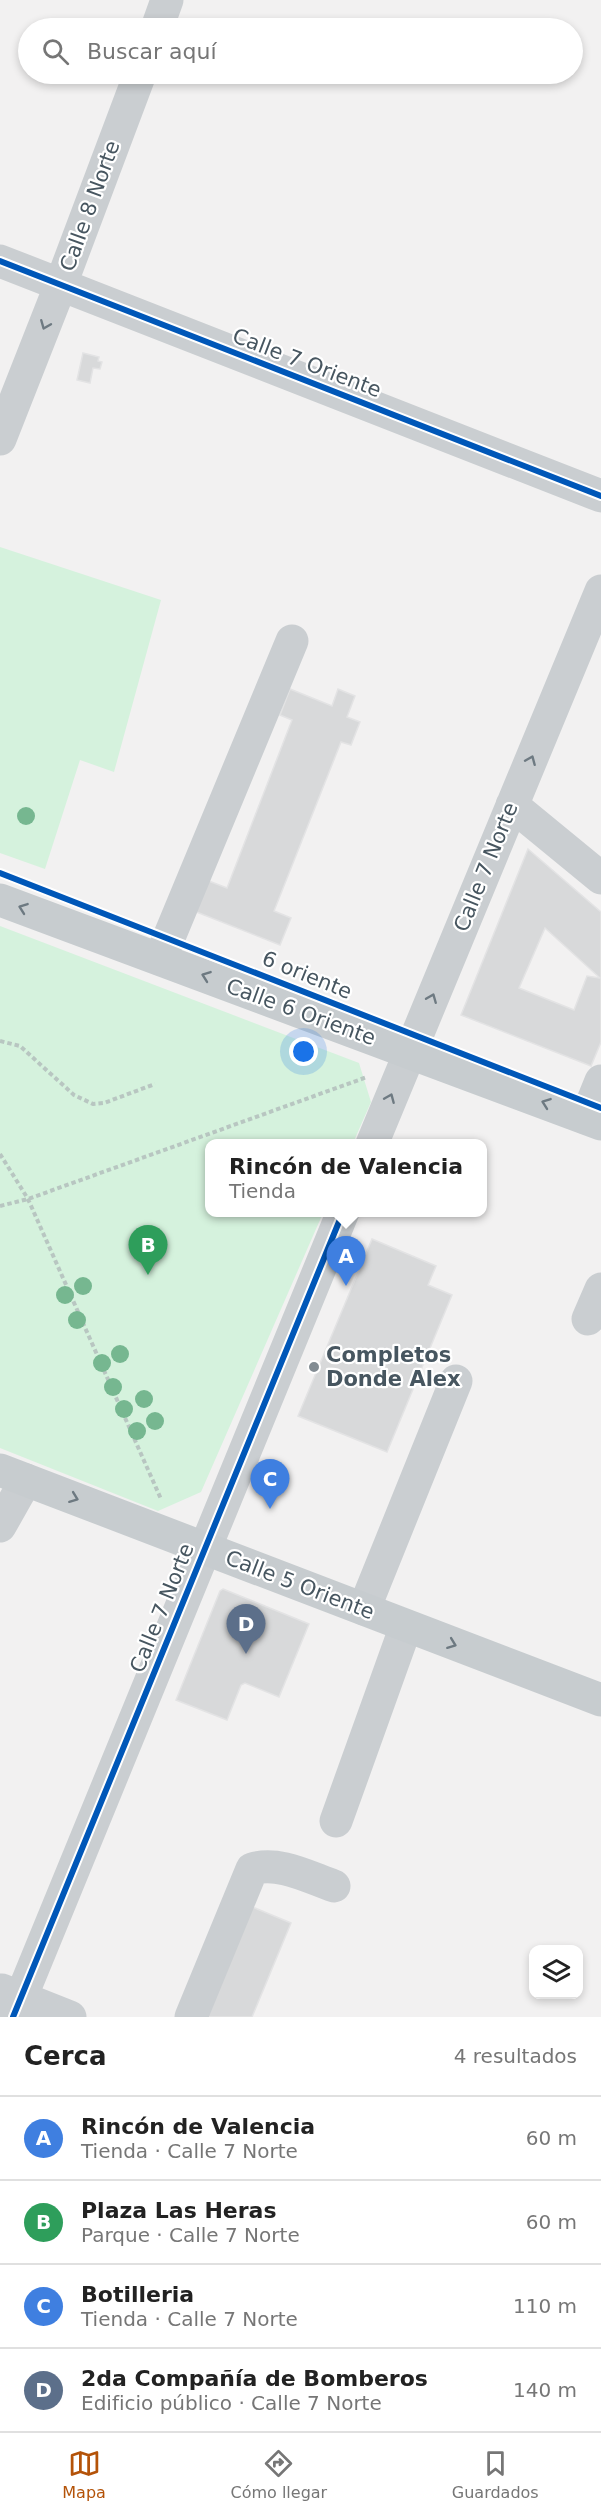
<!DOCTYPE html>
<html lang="es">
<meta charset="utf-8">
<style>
:root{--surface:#fff;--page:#f6f6f6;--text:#222;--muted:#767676;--line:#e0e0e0;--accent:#b45309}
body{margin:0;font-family:"DejaVu Sans",sans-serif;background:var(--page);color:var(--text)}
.controls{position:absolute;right:18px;bottom:18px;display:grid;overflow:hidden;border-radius:12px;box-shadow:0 3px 9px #0003}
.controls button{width:54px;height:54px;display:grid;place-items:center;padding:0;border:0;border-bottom:2px solid var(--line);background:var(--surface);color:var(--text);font:30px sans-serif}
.you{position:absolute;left:304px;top:1052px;width:21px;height:21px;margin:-15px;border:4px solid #fff;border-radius:50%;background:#1a73e8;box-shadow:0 0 0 9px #1a73e833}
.badge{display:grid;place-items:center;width:39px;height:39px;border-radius:50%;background:var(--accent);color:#fff;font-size:20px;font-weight:700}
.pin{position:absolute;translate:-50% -50px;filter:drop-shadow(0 2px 3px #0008)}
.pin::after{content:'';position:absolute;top:32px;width:21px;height:18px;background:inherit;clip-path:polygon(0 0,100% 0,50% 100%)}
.popup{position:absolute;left:205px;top:1139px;width:282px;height:78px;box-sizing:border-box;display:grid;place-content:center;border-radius:12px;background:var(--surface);filter:drop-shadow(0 2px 4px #0005);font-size:20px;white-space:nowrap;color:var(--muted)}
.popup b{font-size:22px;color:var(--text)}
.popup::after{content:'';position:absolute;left:50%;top:100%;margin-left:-12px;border:12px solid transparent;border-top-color:var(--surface)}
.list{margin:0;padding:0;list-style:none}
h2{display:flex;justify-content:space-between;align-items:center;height:78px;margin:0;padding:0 24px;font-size:26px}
h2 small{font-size:20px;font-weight:400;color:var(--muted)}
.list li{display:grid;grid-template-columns:39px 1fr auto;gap:18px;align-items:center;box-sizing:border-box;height:84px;padding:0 24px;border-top:2px solid var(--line)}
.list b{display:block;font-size:22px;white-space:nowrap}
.list p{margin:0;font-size:20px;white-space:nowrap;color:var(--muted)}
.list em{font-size:20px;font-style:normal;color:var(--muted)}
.icon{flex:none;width:33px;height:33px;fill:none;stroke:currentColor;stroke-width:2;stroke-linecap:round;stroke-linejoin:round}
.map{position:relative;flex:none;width:601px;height:2017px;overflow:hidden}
.search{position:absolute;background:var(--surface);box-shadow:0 3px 9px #0003;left:18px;right:18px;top:18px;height:66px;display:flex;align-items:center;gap:15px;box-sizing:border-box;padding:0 21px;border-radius:33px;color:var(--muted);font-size:22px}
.sheet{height:414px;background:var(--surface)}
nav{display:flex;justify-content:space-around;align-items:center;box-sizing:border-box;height:84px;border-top:2px solid var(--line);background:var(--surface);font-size:16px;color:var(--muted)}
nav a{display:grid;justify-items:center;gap:3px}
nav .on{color:var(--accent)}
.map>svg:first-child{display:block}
.green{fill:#d5f2dd}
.building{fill:#d8d9da;stroke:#e3e3e4;stroke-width:1.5;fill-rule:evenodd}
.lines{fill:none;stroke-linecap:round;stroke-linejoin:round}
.path{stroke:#b8c6c1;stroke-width:4;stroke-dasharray:4.5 3;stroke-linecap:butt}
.minor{stroke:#caced1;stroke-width:33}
.major{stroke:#c7cccf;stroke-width:33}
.cycleway-casing{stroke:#fff;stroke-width:10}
.cycleway{stroke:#0057b8;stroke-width:6}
.tree{fill:#76b790}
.oneway{stroke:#6e7a82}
.oneway2{stroke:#6d7981}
.poi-dot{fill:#838c93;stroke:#fff;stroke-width:2}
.labels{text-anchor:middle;stroke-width:4.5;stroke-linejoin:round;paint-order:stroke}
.street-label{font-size:21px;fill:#475660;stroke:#fff}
.poi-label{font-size:21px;font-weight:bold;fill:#475660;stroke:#fff;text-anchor:start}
</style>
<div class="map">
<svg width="601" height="2017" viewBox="0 0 601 2017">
<rect width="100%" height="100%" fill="#f2f1f1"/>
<path class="green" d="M0 547 161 600 114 772 80 760 45 869 0 853Z
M0 926 359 1063 371 1102 353 1143 210 1144V1212L323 1213 201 1492 158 1511 0 1448Z"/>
<path class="building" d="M83 353 99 357 98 361 102 362 100 369 93 368 90 383 77 380Z
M290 689 332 706 338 689 355 696 347 717 360 722 351 745 341 742 274 911 291 918 280 945 189 909 201 878 227 888 292 720 280 715Z
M528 849 601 912V1042L591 1066 461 1015ZM545 928 600 978 587 976 574 1010 519 988Z
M372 1239 436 1266 428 1285 452 1295 387 1452 298 1416Z
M223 1589 309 1624 279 1697 245 1683 241 1685 227 1720 176 1700 220 1591Z
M250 1906 291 1923 252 2017H204Z"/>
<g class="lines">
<path class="path" d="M0 1041 20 1046 74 1095 93 1104 104 1103 155 1084
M0 1154 28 1199 161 1499
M0 1206 28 1199 367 1077"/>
<path class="minor" d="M157 28 167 0
M0 261 601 496
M0 439 61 284 140 74
M512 805 601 878
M160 959 292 641
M586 1118 601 1081
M372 1144 601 591
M588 1319 601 1289
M0 1526 26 1480
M364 1609 456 1381
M336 1821 406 1626
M2 1990 70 2017
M13 2017 343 1212
M191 2017 252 1869C279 1861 308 1877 334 1886"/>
<path class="major" d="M0 900 601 1124
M0 1470 601 1700"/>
<g class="cycleway-casing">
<path id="cycleway" d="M0 261 601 496
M0 873 601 1108
M13 2017 343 1212"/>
</g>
<use href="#cycleway" class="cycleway"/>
</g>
<g class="tree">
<circle cx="26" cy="816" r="9"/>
<circle cx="83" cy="1286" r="9"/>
<circle cx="65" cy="1295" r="9"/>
<circle cx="77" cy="1320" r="9"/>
<circle cx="120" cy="1354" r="9"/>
<circle cx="102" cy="1363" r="9"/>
<circle cx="113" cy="1387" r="9"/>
<circle cx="144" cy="1399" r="9"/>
<circle cx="124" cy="1409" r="9"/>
<circle cx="155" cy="1421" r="9"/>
<circle cx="137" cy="1431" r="9"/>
</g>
<defs><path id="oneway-chevron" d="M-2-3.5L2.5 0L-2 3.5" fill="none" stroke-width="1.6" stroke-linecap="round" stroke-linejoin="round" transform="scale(1.5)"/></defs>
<g class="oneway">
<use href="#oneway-chevron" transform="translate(45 325) rotate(112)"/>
<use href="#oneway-chevron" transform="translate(531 760) rotate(-67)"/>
<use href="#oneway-chevron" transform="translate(432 998) rotate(-68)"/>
<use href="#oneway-chevron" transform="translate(390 1098) rotate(-67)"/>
</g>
<g class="oneway2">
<use href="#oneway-chevron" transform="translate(23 908) rotate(-160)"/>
<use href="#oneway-chevron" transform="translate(206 976) rotate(-160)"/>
<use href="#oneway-chevron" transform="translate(546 1103) rotate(-160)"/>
<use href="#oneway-chevron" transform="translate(74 1498) rotate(21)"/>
<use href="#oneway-chevron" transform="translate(452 1644) rotate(21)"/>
</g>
<circle class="poi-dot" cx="314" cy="1367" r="6"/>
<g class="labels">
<g class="street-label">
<text transform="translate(90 206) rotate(-70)" y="7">Calle 8 Norte</text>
<text transform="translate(307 363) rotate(21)" y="7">Calle 7 Oriente</text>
<text transform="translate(486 867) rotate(-68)" y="7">Calle 7 Norte</text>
<text transform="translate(307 975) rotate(22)" y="7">6 oriente</text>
<text transform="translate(301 1012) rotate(20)" y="7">Calle 6 Oriente</text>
<text transform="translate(300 1585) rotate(21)" y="7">Calle 5 Oriente</text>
<text transform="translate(162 1608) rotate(-68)" y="7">Calle 7 Norte</text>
</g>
<g class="poi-label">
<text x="326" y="1362">Completos<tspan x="326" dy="24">Donde Alex</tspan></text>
</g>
</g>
</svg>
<div class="controls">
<button><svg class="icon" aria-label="layers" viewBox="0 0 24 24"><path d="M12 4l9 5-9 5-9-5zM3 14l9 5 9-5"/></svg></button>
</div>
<div class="you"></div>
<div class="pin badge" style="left:346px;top:1286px;background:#3f7fe0">A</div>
<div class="popup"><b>Rincón de Valencia</b>Tienda</div>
<div class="pin badge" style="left:148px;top:1275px;background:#2e9e5b">B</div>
<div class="pin badge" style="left:270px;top:1509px;background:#3f7fe0">C</div>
<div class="pin badge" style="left:246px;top:1654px;background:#5c6f8a">D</div>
<div class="search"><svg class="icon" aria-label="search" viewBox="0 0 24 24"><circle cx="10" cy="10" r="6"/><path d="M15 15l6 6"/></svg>Buscar aquí</div>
</div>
<section class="sheet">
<h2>Cerca<small>4 resultados</small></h2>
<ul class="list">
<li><span class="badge" style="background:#3f7fe0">A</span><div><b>Rincón de Valencia</b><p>Tienda · Calle 7 Norte</p></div><em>60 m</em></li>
<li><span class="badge" style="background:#2e9e5b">B</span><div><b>Plaza Las Heras</b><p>Parque · Calle 7 Norte</p></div><em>60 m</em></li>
<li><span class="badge" style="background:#3f7fe0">C</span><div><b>Botilleria</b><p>Tienda · Calle 7 Norte</p></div><em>110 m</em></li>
<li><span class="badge" style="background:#5c6f8a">D</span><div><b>2da Compañía de Bomberos</b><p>Edificio público · Calle 7 Norte</p></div><em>140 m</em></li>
</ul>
</section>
<nav>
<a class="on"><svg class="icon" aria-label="map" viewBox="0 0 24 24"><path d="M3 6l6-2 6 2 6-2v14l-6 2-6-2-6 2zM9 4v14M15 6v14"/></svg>Mapa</a>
<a><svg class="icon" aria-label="directions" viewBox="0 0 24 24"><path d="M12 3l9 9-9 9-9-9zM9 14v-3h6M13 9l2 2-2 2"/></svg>Cómo llegar</a>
<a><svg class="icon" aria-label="saved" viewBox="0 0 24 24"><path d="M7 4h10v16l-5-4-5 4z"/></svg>Guardados</a>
</nav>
